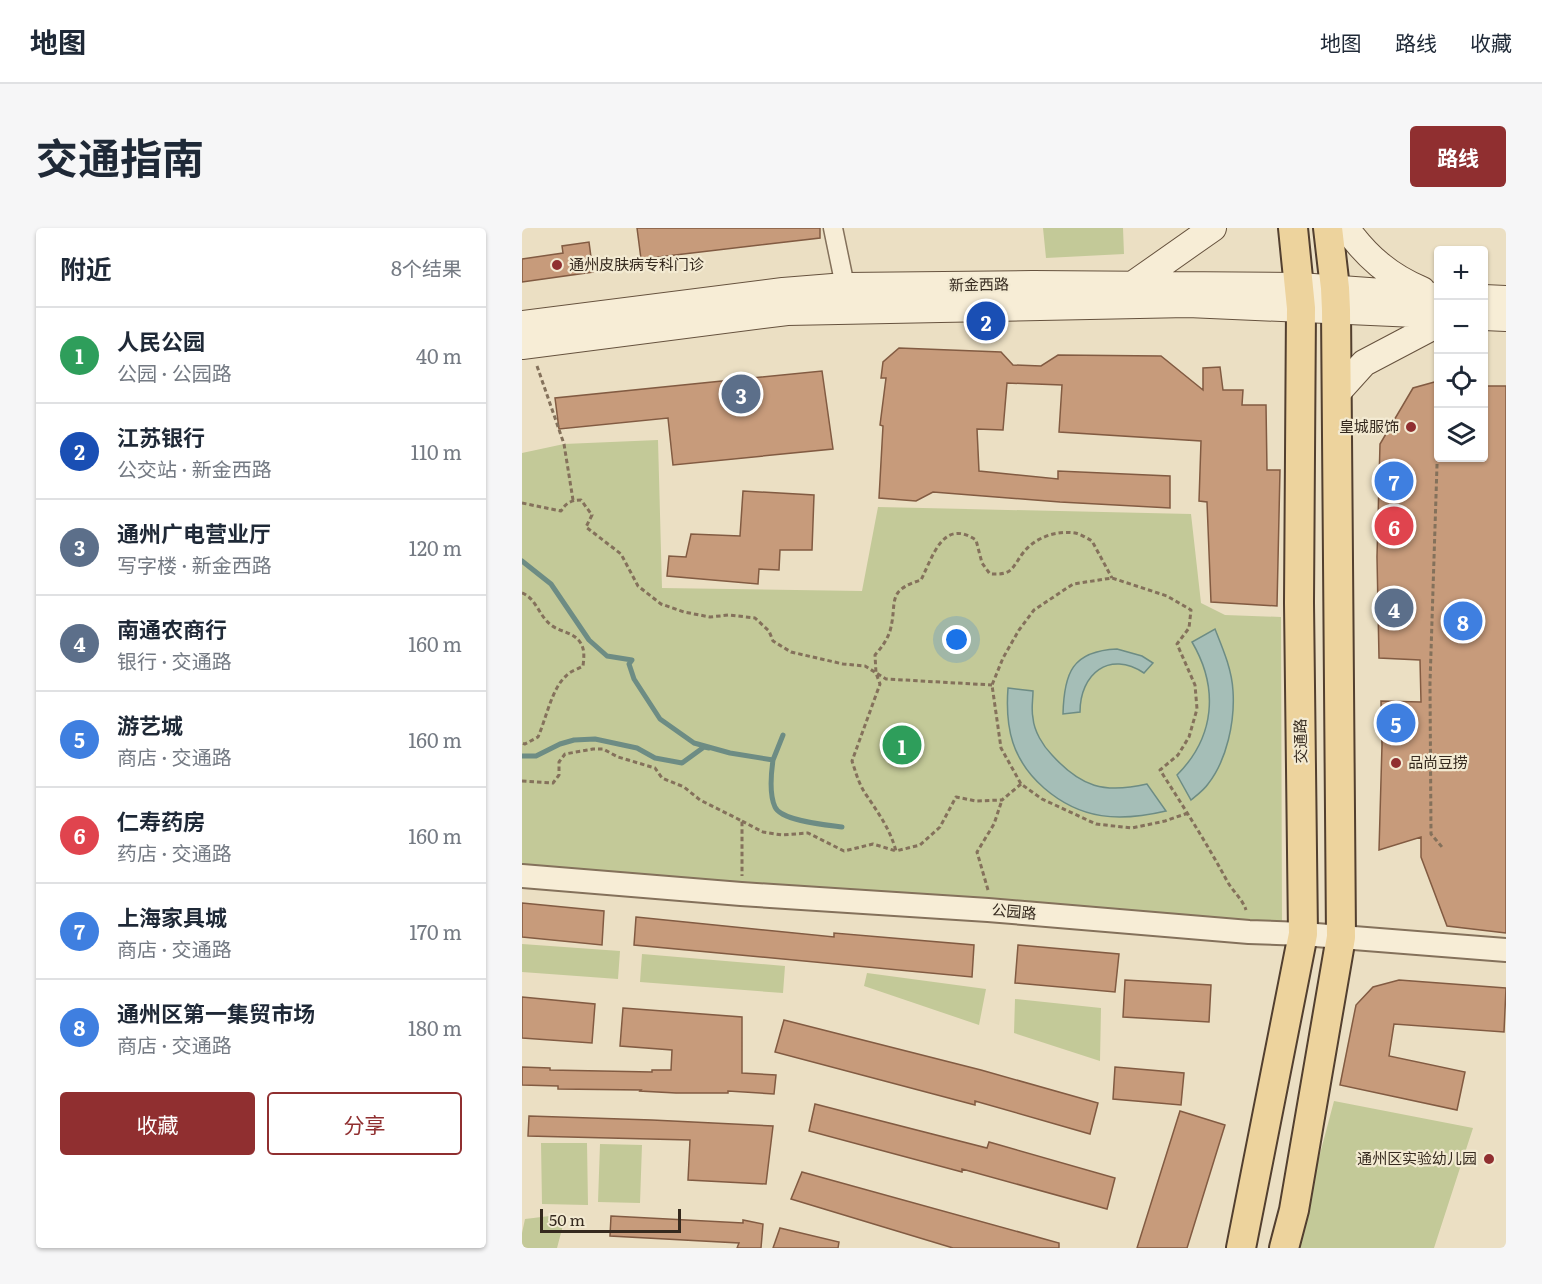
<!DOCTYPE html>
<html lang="zh">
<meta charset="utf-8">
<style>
:root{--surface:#fff;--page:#f6f6f7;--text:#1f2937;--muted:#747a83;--line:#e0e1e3;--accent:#902f30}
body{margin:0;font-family:Literata,"Noto Sans SC",serif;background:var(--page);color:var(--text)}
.controls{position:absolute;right:18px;top:18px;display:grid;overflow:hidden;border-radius:6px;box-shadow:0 2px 4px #0004}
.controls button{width:54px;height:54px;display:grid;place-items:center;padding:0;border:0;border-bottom:2px solid var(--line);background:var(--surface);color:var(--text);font:30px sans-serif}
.scale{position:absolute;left:18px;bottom:15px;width:141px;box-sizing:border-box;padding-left:6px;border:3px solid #35291e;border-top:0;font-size:16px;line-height:21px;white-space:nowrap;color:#35291e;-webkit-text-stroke:4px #f3ead2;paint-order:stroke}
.you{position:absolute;left:435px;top:412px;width:21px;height:21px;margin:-15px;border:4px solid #fff;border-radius:50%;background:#1a73e8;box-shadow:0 0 0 9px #1a73e833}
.badge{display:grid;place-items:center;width:39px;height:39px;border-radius:50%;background:var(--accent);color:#fff;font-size:20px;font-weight:700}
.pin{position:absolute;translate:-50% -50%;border:3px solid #fff;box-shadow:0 2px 6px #0006}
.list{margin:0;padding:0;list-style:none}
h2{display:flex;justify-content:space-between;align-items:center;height:78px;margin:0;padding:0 24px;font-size:26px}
h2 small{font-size:20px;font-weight:400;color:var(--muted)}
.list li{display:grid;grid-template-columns:39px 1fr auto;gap:18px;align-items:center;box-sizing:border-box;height:96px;padding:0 24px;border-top:2px solid var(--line)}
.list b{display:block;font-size:22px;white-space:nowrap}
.list p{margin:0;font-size:20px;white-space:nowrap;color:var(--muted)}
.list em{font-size:20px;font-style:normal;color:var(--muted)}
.actions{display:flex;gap:12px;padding:18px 24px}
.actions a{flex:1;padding:14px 0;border:2px solid var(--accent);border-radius:6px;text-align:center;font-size:21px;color:var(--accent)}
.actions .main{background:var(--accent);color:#fff}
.icon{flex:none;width:33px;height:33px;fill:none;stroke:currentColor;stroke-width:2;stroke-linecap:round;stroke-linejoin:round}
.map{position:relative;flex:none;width:984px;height:1020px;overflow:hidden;border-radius:6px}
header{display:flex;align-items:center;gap:36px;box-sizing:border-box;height:84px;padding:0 30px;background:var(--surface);border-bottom:2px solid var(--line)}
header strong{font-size:28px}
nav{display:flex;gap:33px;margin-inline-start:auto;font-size:21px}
.intro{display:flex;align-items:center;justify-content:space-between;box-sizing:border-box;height:144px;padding:0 36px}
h1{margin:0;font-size:42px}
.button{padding:15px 27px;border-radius:6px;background:var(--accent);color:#fff;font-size:21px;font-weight:700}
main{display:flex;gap:36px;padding:0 36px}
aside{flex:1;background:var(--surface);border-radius:6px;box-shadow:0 2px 4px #0004}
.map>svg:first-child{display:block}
.green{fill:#c3c998}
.water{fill:#a5beb7;stroke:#6d8c84;stroke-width:1.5}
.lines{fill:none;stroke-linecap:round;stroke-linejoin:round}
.stream{stroke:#6d8c84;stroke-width:5}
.building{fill:#c79b7b;stroke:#825b42;stroke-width:1.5}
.minor-casing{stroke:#84715b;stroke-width:21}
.tertiary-casing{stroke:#84715b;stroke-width:26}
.secondary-casing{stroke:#66523e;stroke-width:28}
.primary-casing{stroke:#523f2f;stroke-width:32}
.path{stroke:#84715b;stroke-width:3;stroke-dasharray:4.5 3;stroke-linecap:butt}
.minor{stroke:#f7edd6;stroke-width:18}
.tertiary{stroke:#f7edd6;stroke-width:22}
.secondary{stroke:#f7edd6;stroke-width:26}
.primary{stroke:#edd39d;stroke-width:28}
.poi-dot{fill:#902f30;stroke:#f3ead2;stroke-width:2}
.labels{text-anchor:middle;stroke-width:4.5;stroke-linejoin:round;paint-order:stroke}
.poi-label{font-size:15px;fill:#35291e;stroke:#f3ead2;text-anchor:start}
.street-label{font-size:15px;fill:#35291e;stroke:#f3ead2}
</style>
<header>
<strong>地图</strong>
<nav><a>地图</a><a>路线</a><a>收藏</a></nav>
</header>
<div class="intro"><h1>交通指南</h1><a class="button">路线</a></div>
<main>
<aside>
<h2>附近<small>8个结果</small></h2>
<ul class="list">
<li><span class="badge" style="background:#2e9e5b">1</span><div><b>人民公园</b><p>公园 · 公园路</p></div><em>40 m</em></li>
<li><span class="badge" style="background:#1a4fb4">2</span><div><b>江苏银行</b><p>公交站 · 新金西路</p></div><em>110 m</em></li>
<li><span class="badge" style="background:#5c6f8a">3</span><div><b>通州广电营业厅</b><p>写字楼 · 新金西路</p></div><em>120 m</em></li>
<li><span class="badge" style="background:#5c6f8a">4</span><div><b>南通农商行</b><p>银行 · 交通路</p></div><em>160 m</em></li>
<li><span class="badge" style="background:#3f7fe0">5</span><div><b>游艺城</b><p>商店 · 交通路</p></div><em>160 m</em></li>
<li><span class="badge" style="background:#e0444e">6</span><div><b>仁寿药房</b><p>药店 · 交通路</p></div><em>160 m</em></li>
<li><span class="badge" style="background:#3f7fe0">7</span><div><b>上海家具城</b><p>商店 · 交通路</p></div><em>170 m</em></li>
<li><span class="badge" style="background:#3f7fe0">8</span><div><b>通州区第一集贸市场</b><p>商店 · 交通路</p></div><em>180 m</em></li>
</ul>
<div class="actions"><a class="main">收藏</a><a>分享</a></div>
</aside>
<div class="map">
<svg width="984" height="1020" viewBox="0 0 984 1020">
<rect width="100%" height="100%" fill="#ebdfc3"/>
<path class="green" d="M521 0H601L602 26 524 30Z
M136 212 140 360 340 363 356 279 669 286 679 375 703 387 759 389 760 696 0 644V225L42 216Z
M0 716 98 723 96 751 0 744Z
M120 726 263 738 261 765 118 754Z
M345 745 464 761 457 797 342 758Z
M493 771 579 780 578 833 492 805Z
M812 873 951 900 912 1020H773Z
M19 915H65L66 977 20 976Z
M78 916 120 917 118 975 76 974Z
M44 986 35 1020H0V1005L3 991Z"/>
<path class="water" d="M693 401C701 421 710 442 711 463 713 493 705 532 686 556 682 562 675 567 669 572L655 547C693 509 697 460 670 414Z
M595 421 620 428 631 435 622 445C587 422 558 446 558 484L541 486C542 445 550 423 595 421Z
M486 460 511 463C511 472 509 481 511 490 512 503 521 518 530 527 559 559 582 566 625 556L644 583C597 594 559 592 522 560 490 532 483 500 486 460Z"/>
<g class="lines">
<path class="stream" d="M0 333 29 356 67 412 85 428 110 432 107 436 112 451 138 491 172 515 208 525 251 532 261 507
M0 528H14L38 516 52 512 73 511 115 520 133 530 160 535 182 519 187 520
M251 532C249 546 247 566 253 579 259 593 305 597 320 599"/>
</g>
<path class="building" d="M115 0H298V10L119 31Z
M67 14 71 44 0 54V31L41 25 40 18Z
M377 120 479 124 491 137 519 138 536 127 639 128 681 162V140L698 139 701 162H721L720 177H744L745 242H758L755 378 689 374 685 274 677 273 679 213 537 204 540 157 485 155 481 202 455 201 457 243 536 251V243L648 248V280L538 274 411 264 394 273 357 270 361 198 358 197 364 150H359L361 134Z
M300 143 311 221 151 237 146 190 37 201 33 170Z
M916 153V230H962V158H984V705L925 698 899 629V609L857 622 860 517 859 473 899 474 898 432 857 430 855 329 858 216 891 160Z
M221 263 292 267 290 322H258L257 342 237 341 236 356 145 348 147 328 164 329 169 306 218 308Z
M0 675 82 683 80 717 0 709Z
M114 689 312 709V705L452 717 450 749 112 717Z
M496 717 597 726 593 764 493 755Z
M603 752 689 757 687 794 601 789Z
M877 752 984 760 982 804 872 796 867 828 943 844 935 882 818 857 834 777 851 759Z
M0 769 73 776 70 815 0 810Z
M101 780 220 789V845L254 847 252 866 206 863V865H154L118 863 119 862 36 861V858L0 857V839L28 840V842L130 844V842H149L150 822 98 818Z
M262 792 459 842 576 875 568 906 453 873V877L253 824Z
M593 839 662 845 659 877 591 871Z
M293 876 465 920 467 914 593 950 585 981 440 941V944L287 903Z
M658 883 703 897 665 1020H615Z
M7 888 130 892 251 898 244 956 166 952 168 912 6 908Z
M280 944 537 1015V1020H431L269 971Z
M89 988 221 995V992L241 996 239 1020H215L217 1015 88 1008Z
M258 1000 317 1014 316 1020H251Z"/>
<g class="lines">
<g class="minor-casing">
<path id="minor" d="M311 0 323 58"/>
</g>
<g class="tertiary-casing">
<path id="tertiary" d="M0 648 219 666 466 682 727 704 781 706 984 722"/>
</g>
<g class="secondary-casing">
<path id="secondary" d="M824 0C845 29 867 48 900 62
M610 57 691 0
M962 70 984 71
M962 89 984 90
M0 96 261 63 323 58 511 56 777 58 916 68
M0 118 265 84 666 76 916 87
M814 166 842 135 916 96"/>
</g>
<g class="primary-casing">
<path id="primary" d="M719 1020 781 706 777 375 779 80 771 0
M762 1020 772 982 819 709 814 82 813 60 806 0"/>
</g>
<path class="path" d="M15 138 42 216 51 272
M916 206 908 455 909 606 920 619
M0 275 39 283C44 275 49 272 59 272L70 287 64 299 99 326 116 358 139 376 162 384 188 389 207 387 233 390 247 403 251 413 269 424 321 436 343 438 364 451 470 457
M0 365C14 370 17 388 29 397 38 404 51 404 58 414 63 421 62 429 61 438 56 441 48 443 44 448 30 460 24 491 16 509L3 516 0 515
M0 553 31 555 37 547V534L43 526 71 521H81L96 529 133 540 140 550 162 559 178 572 220 593V648
M499 556 480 572 454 573 434 569 418 599 398 617 374 623C368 601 357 586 345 568 337 557 334 545 330 533L358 456 354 445 353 427C360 419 365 412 368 403 376 374 363 363 399 352 411 328 421 290 454 312L460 335 468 346C491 347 489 341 501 325 512 310 534 302 553 305 558 306 565 310 570 313L590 350
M666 585 643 593 610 600 574 596 520 571 499 556 479 520 470 457 481 430 497 402 512 382 551 356 590 350 645 368 669 382 667 400 655 416 673 457 675 481 667 509 656 527 638 542C661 578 684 614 704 651 710 663 720 670 724 682
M220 593 241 604 260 607 286 605 322 623 351 616 374 623
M466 662 455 624 472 596 480 572"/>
<use href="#minor" class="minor"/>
<use href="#tertiary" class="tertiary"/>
<use href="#secondary" class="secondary"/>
<use href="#primary" class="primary"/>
</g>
<g class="poi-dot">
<circle cx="35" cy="37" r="6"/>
<circle cx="889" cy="199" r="6"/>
<circle cx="874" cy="535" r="6"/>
<circle cx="967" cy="931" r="6"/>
</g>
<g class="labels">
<g class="poi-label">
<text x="47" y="42">通州皮肤病专科门诊</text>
<text x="877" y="204" text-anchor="end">皇城服饰</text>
<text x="886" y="540">品尚豆捞</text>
<text x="955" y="936" text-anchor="end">通州区实验幼儿园</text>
</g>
<g class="street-label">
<text transform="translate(457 57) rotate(-1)" y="5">新金西路</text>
<text transform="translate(779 513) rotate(-91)" y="5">交通路</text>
<text transform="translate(492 684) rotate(5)" y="5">公园路</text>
</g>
</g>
</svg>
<div class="controls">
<button>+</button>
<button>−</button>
<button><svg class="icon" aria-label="locate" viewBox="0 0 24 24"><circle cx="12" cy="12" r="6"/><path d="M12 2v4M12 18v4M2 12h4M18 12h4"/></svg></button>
<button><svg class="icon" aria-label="layers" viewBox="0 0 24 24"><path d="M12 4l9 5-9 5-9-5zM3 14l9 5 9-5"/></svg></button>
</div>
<div class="scale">50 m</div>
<div class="you"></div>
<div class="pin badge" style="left:380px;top:517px;background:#2e9e5b">1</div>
<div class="pin badge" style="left:464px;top:93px;background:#1a4fb4">2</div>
<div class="pin badge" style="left:219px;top:166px;background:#5c6f8a">3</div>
<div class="pin badge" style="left:872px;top:380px;background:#5c6f8a">4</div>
<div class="pin badge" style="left:874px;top:495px;background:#3f7fe0">5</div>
<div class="pin badge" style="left:872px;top:298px;background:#e0444e">6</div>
<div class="pin badge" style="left:872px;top:253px;background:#3f7fe0">7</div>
<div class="pin badge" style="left:941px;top:393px;background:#3f7fe0">8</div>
</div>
</main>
